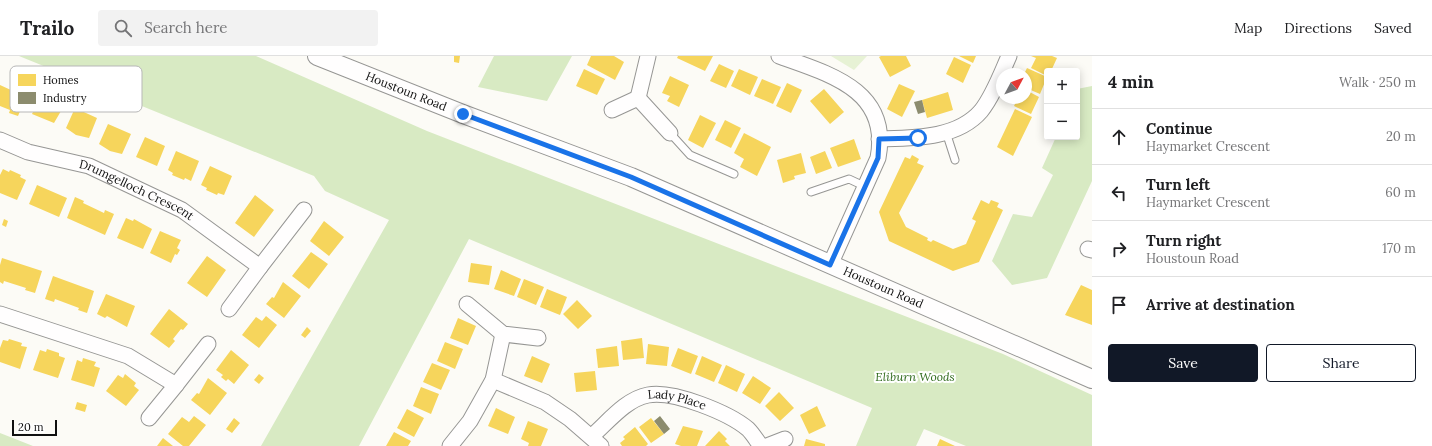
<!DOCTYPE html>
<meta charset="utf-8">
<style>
:root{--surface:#fff;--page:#f2f2f2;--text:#202124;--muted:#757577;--line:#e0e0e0;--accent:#111827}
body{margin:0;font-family:Lora,serif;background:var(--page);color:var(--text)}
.controls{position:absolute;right:12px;top:12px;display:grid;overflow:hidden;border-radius:4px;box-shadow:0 2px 10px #0003}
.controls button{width:36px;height:36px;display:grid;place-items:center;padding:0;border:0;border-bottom:1px solid var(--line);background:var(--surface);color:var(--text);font:20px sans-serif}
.compass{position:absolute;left:996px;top:12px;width:36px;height:36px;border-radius:50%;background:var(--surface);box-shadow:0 2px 10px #0003;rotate:49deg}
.scale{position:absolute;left:12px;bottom:10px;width:45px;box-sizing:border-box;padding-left:4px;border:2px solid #101010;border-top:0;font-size:11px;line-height:14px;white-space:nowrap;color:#101010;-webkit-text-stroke:3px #fff;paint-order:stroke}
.stop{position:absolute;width:12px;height:12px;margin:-9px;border:3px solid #1a73e8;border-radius:50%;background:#fff}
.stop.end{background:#1a73e8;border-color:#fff;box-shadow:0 1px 4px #0008}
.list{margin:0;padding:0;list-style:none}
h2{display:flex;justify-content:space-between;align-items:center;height:52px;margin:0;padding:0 16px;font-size:17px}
h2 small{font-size:13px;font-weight:400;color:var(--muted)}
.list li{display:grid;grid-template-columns:26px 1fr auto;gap:12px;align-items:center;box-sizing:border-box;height:56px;padding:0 16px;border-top:1px solid var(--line)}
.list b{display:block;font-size:15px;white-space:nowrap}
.list p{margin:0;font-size:13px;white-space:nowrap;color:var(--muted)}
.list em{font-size:13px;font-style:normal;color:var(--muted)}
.actions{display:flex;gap:8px;padding:12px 16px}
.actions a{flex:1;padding:9px 0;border:1px solid var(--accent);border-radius:4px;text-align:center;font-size:14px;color:var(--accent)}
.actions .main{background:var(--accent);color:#fff}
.icon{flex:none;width:22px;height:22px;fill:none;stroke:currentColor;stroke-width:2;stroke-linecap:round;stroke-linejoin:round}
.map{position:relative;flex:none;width:1092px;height:390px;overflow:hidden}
header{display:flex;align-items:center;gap:24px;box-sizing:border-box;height:56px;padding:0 20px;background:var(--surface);border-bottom:1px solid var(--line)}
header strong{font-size:19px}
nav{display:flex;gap:22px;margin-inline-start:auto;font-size:14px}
.search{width:280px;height:36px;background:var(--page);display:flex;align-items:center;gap:10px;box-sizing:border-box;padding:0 14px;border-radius:4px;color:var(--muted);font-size:15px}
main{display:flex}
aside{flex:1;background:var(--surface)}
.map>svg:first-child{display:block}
.green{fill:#e7f2d5}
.forest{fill:#d8eac3}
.homes{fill:#f6d55c}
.industry{fill:#8c8c6e}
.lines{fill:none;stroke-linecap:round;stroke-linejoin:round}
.service-casing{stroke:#969694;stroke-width:9}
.minor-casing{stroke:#969694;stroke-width:17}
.tertiary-casing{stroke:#969694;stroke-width:20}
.service{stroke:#fffefe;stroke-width:7}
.minor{stroke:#fffefe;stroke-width:15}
.tertiary{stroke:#fffefe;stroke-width:18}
.route{stroke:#1a73e8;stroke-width:5}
.labels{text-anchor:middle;stroke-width:4;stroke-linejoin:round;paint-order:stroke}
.street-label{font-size:12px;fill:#101010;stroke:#fff}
.park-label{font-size:12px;font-style:italic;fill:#306b1d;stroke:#fff}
.key{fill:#fff;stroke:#b7b7b7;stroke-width:1}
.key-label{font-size:11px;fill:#101010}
</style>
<header>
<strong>Trailo</strong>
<div class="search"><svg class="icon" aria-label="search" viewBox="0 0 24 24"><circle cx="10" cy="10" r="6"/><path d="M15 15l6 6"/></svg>Search here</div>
<nav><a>Map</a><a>Directions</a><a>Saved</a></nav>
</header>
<main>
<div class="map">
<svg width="1092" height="390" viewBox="0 0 1092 390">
<rect width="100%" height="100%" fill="#fcfbf6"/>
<path class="green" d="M831 0H867L854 14Z"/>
<path class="forest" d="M19 0H256L427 75 1003 298 1092 339V390H966L924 373 916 390H856L872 352 469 183 359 390H261L389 164 325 135 314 120Z
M494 0H572L547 45 478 31Z
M1092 30V125L1047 222 1012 229 992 205 1013 158 1032 161 1053 119 1042 112 1056 81H1077V33Z
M0 377 33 390H0Z"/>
<path class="homes" d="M454 0H460L459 7 454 6Z
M591 0H614L624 6 615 24 587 9Z
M678 0H713L705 15 677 2Z
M881 0H906L911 10 890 21 879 1Z
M959 0H976L973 7Z
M1031 0H1052L1057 2 1051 15H1047V20L1031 12 1036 2Z
M954 1 971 9 963 27 946 18Z
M719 8 734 15 726 32 710 25Z
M1027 12 1047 21 1040 38 1026 32V18H1024Z
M584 13 605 23 597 39 576 30Z
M739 13 758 21 750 39 731 30Z
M670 20 689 29 679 51 667 45 670 40 662 37Z
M762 23 781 31 773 48 754 40Z
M787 27 802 34 791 57 776 50Z
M899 28 915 35 902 61 887 53Z
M0 29 26 41 18 60 9 57 10 54 0 50Z
M824 33 844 56 830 68 810 45Z
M1026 34 1039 41 1031 58 1014 50 1018 42H1026Z
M948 36 953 54 927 62 922 44Z
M42 37 63 46 59 55H61L54 67 32 58Z
M75 52 97 62 89 82 76 79 66 72Z
M1015 53 1032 61 1013 100 997 91Z
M700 59 716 67 703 92 688 84Z
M725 64 741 72 731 92 715 84Z
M108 68 131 78 122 98 110 95 99 88Z
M744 77 771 91 757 120 740 111 744 103 734 97Z
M145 81 165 90 157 110 136 101Z
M854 83 861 103 838 111 830 92Z
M176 95 199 105 191 125 185 122 184 124 172 119 173 117 168 114Z
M825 95 832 112 816 118 810 101Z
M801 97 806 117 794 120 795 123 783 127 777 104Z
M912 99 919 103 917 107 924 110 899 157 906 171 928 182 927 184 931 186 933 184 953 193 966 188 976 165 972 163 981 144 989 148 991 144 999 147 997 151 1003 154 979 206 953 215 889 185 879 156 905 101 910 103Z
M210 110 232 120 224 139 218 137 217 139 206 134 207 132 201 129Z
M3 113 9 116 10 114 21 119 20 121 26 124 17 144 0 137V119Z
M37 129 67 142 59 161 29 148Z
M255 139 274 154 254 181 235 167Z
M75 141 84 145 83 147 104 157 105 154 114 158 105 179 67 162Z
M126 162 133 165 134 163 152 173 143 193 117 182Z
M4 163 8 165 6 171 2 169Z
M324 165 344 181 329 200 310 185Z
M160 175 181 184 177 192 180 194 177 199 175 198 171 207 150 197Z
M311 196 328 208 309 233 292 220Z
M207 200 226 214 207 241 187 227Z
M2 202 42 215 35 237 25 234 26 232 4 225 3 228 0 226V209Z
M471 207 492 210 489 229 468 226Z
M501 214 521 223 514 240 494 233Z
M53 220 94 235 87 257 78 254 79 252 55 243 54 246 45 243Z
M524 223 544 231 536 249 517 241Z
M283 226 301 240 284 262 266 248 272 241 274 242Z
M1081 229 1092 234V269L1065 259Z
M547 233 567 241 560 259 540 251Z
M106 238 135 250 127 271 107 260 105 262 97 258Z
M577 244 592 260 578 273 563 258Z
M169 253 188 268 183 274 181 273 173 283 175 285 169 292 150 278Z
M266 260 277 269 259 292 242 279 256 261 262 265Z
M458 262 476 270 468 289 450 282Z
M307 271 311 275 305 282 301 279Z
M642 282 644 302 623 304 621 285Z
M9 283 22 287 21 290 27 291 20 313 0 306V292L3 284 8 285Z
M445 286 463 293 455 313 437 305Z
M648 288 669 291 667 310 646 308Z
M617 290 619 310 598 312 596 293Z
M678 292 698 300 691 318 671 310Z
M47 293 59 297V300L65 302 58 322 33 314 40 294 46 296Z
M231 294 249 309 234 328 228 323 226 325 221 321 223 319 216 314Z
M532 300 550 308 542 327 524 320Z
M702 300 722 309 714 326 695 318Z
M83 302 96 306 94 310 100 312 94 331 71 324 77 304 82 306Z
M432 307 450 314 441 334 423 326Z
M726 309 745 318 737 336 718 327Z
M595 315 597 334 576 336 574 317Z
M125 318 136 327 134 330 139 334 126 350 106 335 118 319 123 322Z
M259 318 264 322 259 328 254 324Z
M753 320 771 332 760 348 742 337Z
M208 322 227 337 210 359 191 344 197 337 199 338Z
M421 331 439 338 431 358 413 350Z
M779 336 794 352 780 365 765 350Z
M77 346 87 349 85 356 75 353Z
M817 350 826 370 809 378 800 359Z
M496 352 515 361 508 378 488 370Z
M407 353 424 362 414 381 397 372Z
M194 360 206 369 189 390H183L168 378 182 361 189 366Z
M234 362 240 367 232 377 226 373Z
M651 362 664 378 651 387 639 371Z
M528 365 548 373 541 390H528L529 387 521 383Z
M683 370 703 375 697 390H681L675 388Z
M635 371 648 388 646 390H622L620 387 625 383 623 381Z
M719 375 727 383 725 385 730 390H705Z
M394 376 411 385 408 390H386Z
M163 382 173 390H157Z
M806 383 825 388V390H804Z
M940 383 955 390H937Z"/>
<path class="industry" d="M922 44 925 56 918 58 914 46Z
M660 360 670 373 664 378 654 365Z"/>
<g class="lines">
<g class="service-casing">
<path id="service" d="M946 76 955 104
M670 77 690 99 734 118
M811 136 849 123 864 130"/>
</g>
<g class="minor-casing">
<g id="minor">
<path d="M779 0C829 18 891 34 878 102L830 209"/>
<path d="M638 42 648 0"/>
<path d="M612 54 638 42 670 77"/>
<path d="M879 83C913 82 957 83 981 55 993 40 1001 18 1009 0"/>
<path id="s1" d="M0 84 28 96 89 110 182 154 260 211 304 154"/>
<path d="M1088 193 1092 194"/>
<path d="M467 248 503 278 538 282"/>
<path d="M229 253 260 211"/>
<path d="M0 258 128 300 176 329 149 362"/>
<path d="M493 324 545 346 570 363 601 390"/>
<path d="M176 329 208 288"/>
<path id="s2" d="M592 380C608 366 626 343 648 339 673 334 729 357 748 373 753 378 757 385 761 390"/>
<path d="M450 390 470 365 493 324 503 278"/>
<path d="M767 390 785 383"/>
</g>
</g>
<g class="tertiary-casing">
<g id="tertiary">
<path id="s3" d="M317 0 463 58 631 121 1092 323"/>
</g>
</g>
<use href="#service" class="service"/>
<use href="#minor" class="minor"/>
<use href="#tertiary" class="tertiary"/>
</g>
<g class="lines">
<path class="route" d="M463 58 631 121 830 209 878 102 879 83 918 82"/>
</g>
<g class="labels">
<g class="street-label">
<text dy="4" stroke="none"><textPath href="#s3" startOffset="96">Houstoun Road</textPath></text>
<text dy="4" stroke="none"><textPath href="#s1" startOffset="146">Drumgelloch Crescent</textPath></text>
<text dy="4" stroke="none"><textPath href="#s3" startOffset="612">Houstoun Road</textPath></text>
<text dy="4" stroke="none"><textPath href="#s2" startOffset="100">Lady Place</textPath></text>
</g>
<g class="park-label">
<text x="915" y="325">Eliburn Woods</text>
</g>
</g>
<rect x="10" y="10" width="132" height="46" rx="6" class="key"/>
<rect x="18" y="18" width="18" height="12" fill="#f6d55c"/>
<rect x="18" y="36" width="18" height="12" fill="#8c8c6e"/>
<g class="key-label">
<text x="43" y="28">Homes</text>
<text x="43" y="46">Industry</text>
</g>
</svg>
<div class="controls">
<button>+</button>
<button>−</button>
</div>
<svg class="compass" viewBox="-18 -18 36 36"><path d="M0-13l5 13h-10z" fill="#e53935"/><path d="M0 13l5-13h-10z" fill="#757577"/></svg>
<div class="scale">20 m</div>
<div class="stop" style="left:918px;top:82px"></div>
<div class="stop end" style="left:463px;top:58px"></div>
</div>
<aside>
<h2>4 min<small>Walk · 250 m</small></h2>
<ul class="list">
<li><svg class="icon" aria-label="ahead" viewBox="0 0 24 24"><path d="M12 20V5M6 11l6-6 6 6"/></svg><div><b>Continue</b><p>Haymarket Crescent</p></div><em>20 m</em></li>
<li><svg class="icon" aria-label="left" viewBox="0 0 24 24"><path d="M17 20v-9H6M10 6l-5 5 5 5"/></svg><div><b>Turn left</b><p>Haymarket Crescent</p></div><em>60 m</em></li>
<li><svg class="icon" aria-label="right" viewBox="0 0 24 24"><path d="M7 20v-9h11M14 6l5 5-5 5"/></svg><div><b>Turn right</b><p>Houstoun Road</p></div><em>170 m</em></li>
<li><svg class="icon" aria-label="arrive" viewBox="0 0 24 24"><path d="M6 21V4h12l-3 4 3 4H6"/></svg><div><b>Arrive at destination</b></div></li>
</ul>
<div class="actions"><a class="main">Save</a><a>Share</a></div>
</aside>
</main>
